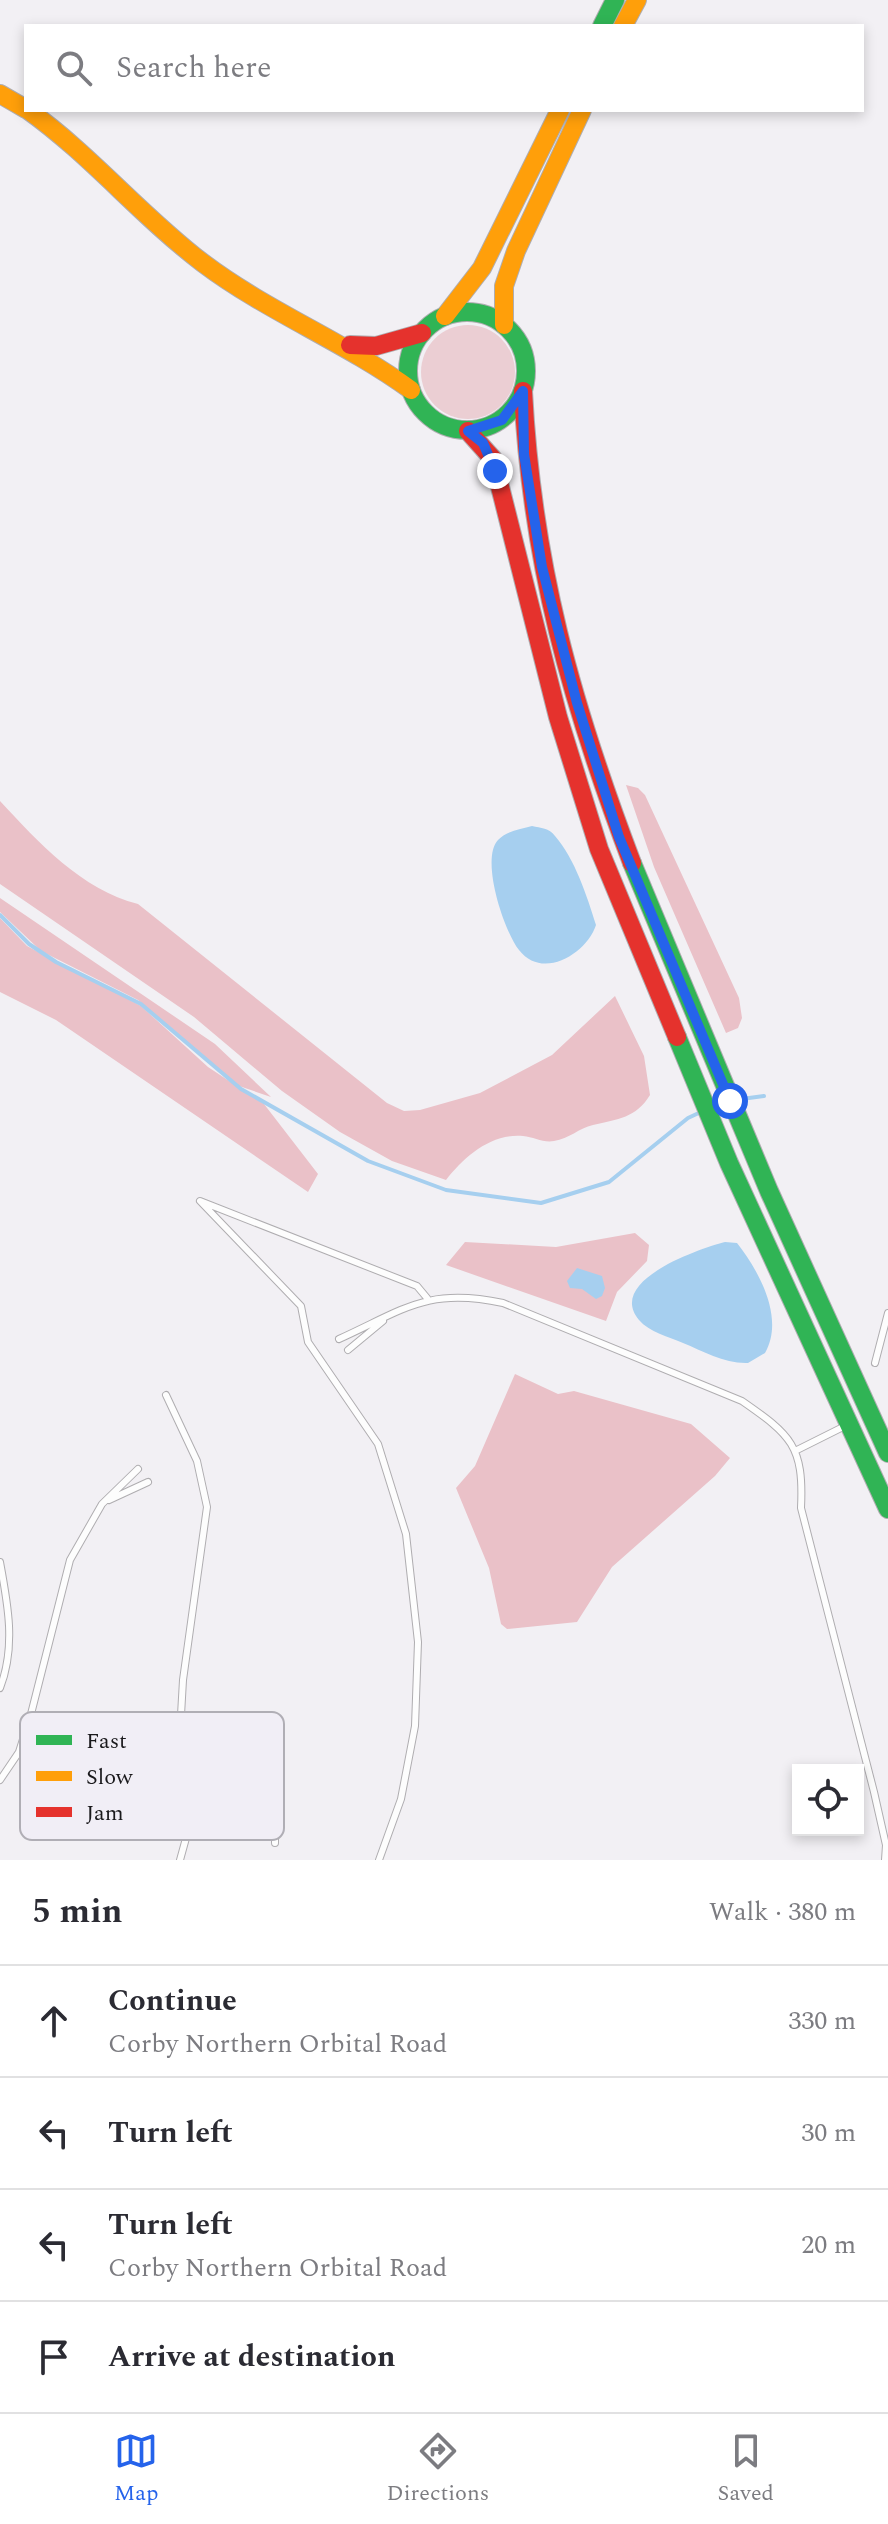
<!DOCTYPE html>
<meta charset="utf-8">
<style>
:root{--surface:#fff;--page:#f7f7f7;--text:#2b2b33;--muted:#7c7c81;--line:#e1e1e2;--accent:#2563eb}
body{margin:0;font-family:Spectral,serif;background:var(--page);color:var(--text)}
.controls{position:absolute;right:24px;bottom:24px;display:grid;overflow:hidden;border-radius:0px;box-shadow:0 4px 12px #0003}
.controls button{width:72px;height:72px;display:grid;place-items:center;padding:0;border:0;border-bottom:2px solid var(--line);background:var(--surface);color:var(--text);font:40px sans-serif}
.stop{position:absolute;width:24px;height:24px;margin:-18px;border:6px solid #2563eb;border-radius:50%;background:#fff}
.stop.end{background:#2563eb;border-color:#fff;box-shadow:0 2px 8px #0008}
.list{margin:0;padding:0;list-style:none}
h2{display:flex;justify-content:space-between;align-items:center;height:104px;margin:0;padding:0 32px;font-size:34px}
h2 small{font-size:26px;font-weight:400;color:var(--muted)}
.list li{display:grid;grid-template-columns:52px 1fr auto;gap:24px;align-items:center;box-sizing:border-box;height:112px;padding:0 32px;border-top:2px solid var(--line)}
.list b{display:block;font-size:30px;white-space:nowrap}
.list p{margin:0;font-size:26px;white-space:nowrap;color:var(--muted)}
.list em{font-size:26px;font-style:normal;color:var(--muted)}
.icon{flex:none;width:44px;height:44px;fill:none;stroke:currentColor;stroke-width:2;stroke-linecap:round;stroke-linejoin:round}
.map{position:relative;flex:none;width:888px;height:1860px;overflow:hidden}
.search{position:absolute;background:var(--surface);box-shadow:0 4px 12px #0003;left:24px;right:24px;top:24px;height:88px;display:flex;align-items:center;gap:20px;box-sizing:border-box;padding:0 28px;border-radius:0px;color:var(--muted);font-size:30px}
.sheet{height:552px;background:var(--surface)}
nav{display:flex;justify-content:space-around;align-items:center;box-sizing:border-box;height:112px;border-top:2px solid var(--line);background:var(--surface);font-size:22px;color:var(--muted)}
nav a{display:grid;justify-items:center;gap:4px}
nav .on{color:var(--accent)}
.map>svg:first-child{display:block}
.green{fill:#ebced3}
.forest{fill:#eac1c8}
.water{fill:#a6cfef}
.lines{fill:none;stroke-linecap:round;stroke-linejoin:round}
.stream{stroke:#a6cfef;stroke-width:4}
.lane-casing{stroke:#afadb0;stroke-width:8}
.fast-casing{stroke:#afadb0;stroke-width:20}
.slow-casing{stroke:#afadb0;stroke-width:20}
.jam-casing{stroke:#afadb0;stroke-width:20}
.lane{stroke:#fdfdfd;stroke-width:6}
.fast{stroke:#30b455;stroke-width:18}
.slow{stroke:#ff9f0a;stroke-width:18}
.jam{stroke:#e5322d;stroke-width:18}
.route{stroke:#2563eb;stroke-width:10}
.key{fill:#f1eef6;stroke:#b0aeb5;stroke-width:2}
.key-label{font-size:22px;fill:#1a191c}
</style>
<div class="map">
<svg width="888" height="1860" viewBox="0 0 888 1860">
<rect width="100%" height="100%" fill="#f2f0f4"/>
<path class="green" d="M421 372a47 47 0 1 1 94 0a47 47 0 1 1-94 0Z"/>
<path class="forest" d="M626 785 638 788 645 795 739 998 742 1018 738 1028 726 1033 654 867Z
M0 801C38 842 82 890 138 904L387 1103 404 1111 420 1110 480 1093 552 1055 615 996 644 1056 650 1095C636 1118 618 1119 593 1125 579 1128 569 1139 554 1141 543 1143 534 1137 523 1136 491 1133 464 1157 446 1180L392 1161 340 1132 282 1091 194 1017 0 884Z
M0 898 215 1044 271 1097 239 1086 138 1000 41 951 0 912Z
M0 918 27 946 141 1006 208 1067 264 1104 318 1174 308 1192 56 1020 0 992Z
M635 1233 649 1245 647 1261 617 1292 606 1321 446 1265 465 1242 556 1247Z
M515 1374 558 1394 574 1391 691 1424 730 1458 715 1476 612 1567 577 1622 507 1629 501 1624 489 1568 456 1488 475 1466Z"/>
<path class="water" d="M532 826C541 828 549 828 555 836 575 859 587 896 596 925 587 953 543 981 519 950 504 931 480 859 498 840 506 831 521 829 532 826Z
M725 1242 737 1243C759 1271 785 1318 765 1353L748 1363C725 1364 703 1351 683 1343 669 1337 649 1332 639 1320 606 1281 698 1249 725 1242Z
M577 1268 602 1276 605 1288 602 1296 596 1299 582 1289 570 1288 567 1281Z"/>
<g class="lines">
<path class="stream" d="M0 915 29 944 56 962 141 1004 241 1089 368 1161 446 1190 541 1203 609 1182 688 1118 703 1111
M734 1100 764 1096"/>
<g class="lane-casing">
<path id="lane" d="M339 1339C405 1309 428 1287 503 1303L742 1401C791 1435 804 1446 801 1508L874 1792 886 1845 885 1860
M348 1350 383 1321
M875 1363 888 1313
M166 1395 197 1461 207 1507 183 1680 181 1715 191 1820 180 1860
M797 1450 847 1425
M109 1500 148 1482
M0 1562C8 1605 16 1647 0 1688
M235 1732 234 1758 275 1809V1843
M0 1780 19 1752 31 1714 70 1560 102 1504 138 1469
M379 1860 401 1799 415 1726 418 1642 406 1534 378 1444 308 1342 301 1306 200 1201 417 1286 427 1298"/>
</g>
<g class="fast-casing">
<path id="fast" d="M602 26 615 0
M408 371a59 59 0 1 1 118 0a59 59 0 1 1-118 0Z
M632 863 769 1191 888 1453
M677 1037 729 1163 888 1509"/>
</g>
<g class="slow-casing">
<path id="slow" d="M623 26 637 0
M0 94 26 109
M28 110C91 155 141 216 203 263 268 312 345 342 411 390
M445 316 482 268 560 110
M504 325V286L516 251 582 110"/>
</g>
<g class="jam-casing">
<path id="jam" d="M350 345 376 346 422 333
M523 391C532 564 571 702 632 863
M468 431 493 459 558 717 599 849 677 1037"/>
</g>
<use href="#lane" class="lane"/>
<use href="#fast" class="fast"/>
<use href="#slow" class="slow"/>
<use href="#jam" class="jam"/>
</g>
<g class="lines">
<path class="route" d="M495 471 483 443 468 431 502 420 523 391 524 454 542 567 577 703 619 837 730 1101"/>
</g>
<rect x="20" y="1712" width="264" height="128" rx="12" class="key"/>
<rect x="36" y="1735" width="36" height="10" fill="#30b455"/>
<rect x="36" y="1771" width="36" height="10" fill="#ff9f0a"/>
<rect x="36" y="1807" width="36" height="10" fill="#e5322d"/>
<g class="key-label">
<text x="86" y="1748">Fast</text>
<text x="86" y="1784">Slow</text>
<text x="86" y="1820">Jam</text>
</g>
</svg>
<div class="controls">
<button><svg class="icon" aria-label="locate" viewBox="0 0 24 24"><circle cx="12" cy="12" r="6"/><path d="M12 2v4M12 18v4M2 12h4M18 12h4"/></svg></button>
</div>
<div class="stop" style="left:730px;top:1101px"></div>
<div class="stop end" style="left:495px;top:471px"></div>
<div class="search"><svg class="icon" aria-label="search" viewBox="0 0 24 24"><circle cx="10" cy="10" r="6"/><path d="M15 15l6 6"/></svg>Search here</div>
</div>
<section class="sheet">
<h2>5 min<small>Walk · 380 m</small></h2>
<ul class="list">
<li><svg class="icon" aria-label="ahead" viewBox="0 0 24 24"><path d="M12 20V5M6 11l6-6 6 6"/></svg><div><b>Continue</b><p>Corby Northern Orbital Road</p></div><em>330 m</em></li>
<li><svg class="icon" aria-label="left" viewBox="0 0 24 24"><path d="M17 20v-9H6M10 6l-5 5 5 5"/></svg><div><b>Turn left</b></div><em>30 m</em></li>
<li><svg class="icon" aria-label="left" viewBox="0 0 24 24"><path d="M17 20v-9H6M10 6l-5 5 5 5"/></svg><div><b>Turn left</b><p>Corby Northern Orbital Road</p></div><em>20 m</em></li>
<li><svg class="icon" aria-label="arrive" viewBox="0 0 24 24"><path d="M6 21V4h12l-3 4 3 4H6"/></svg><div><b>Arrive at destination</b></div></li>
</ul>
</section>
<nav>
<a class="on"><svg class="icon" aria-label="map" viewBox="0 0 24 24"><path d="M3 6l6-2 6 2 6-2v14l-6 2-6-2-6 2zM9 4v14M15 6v14"/></svg>Map</a>
<a><svg class="icon" aria-label="directions" viewBox="0 0 24 24"><path d="M12 3l9 9-9 9-9-9zM9 14v-3h6M13 9l2 2-2 2"/></svg>Directions</a>
<a><svg class="icon" aria-label="saved" viewBox="0 0 24 24"><path d="M7 4h10v16l-5-4-5 4z"/></svg>Saved</a>
</nav>
